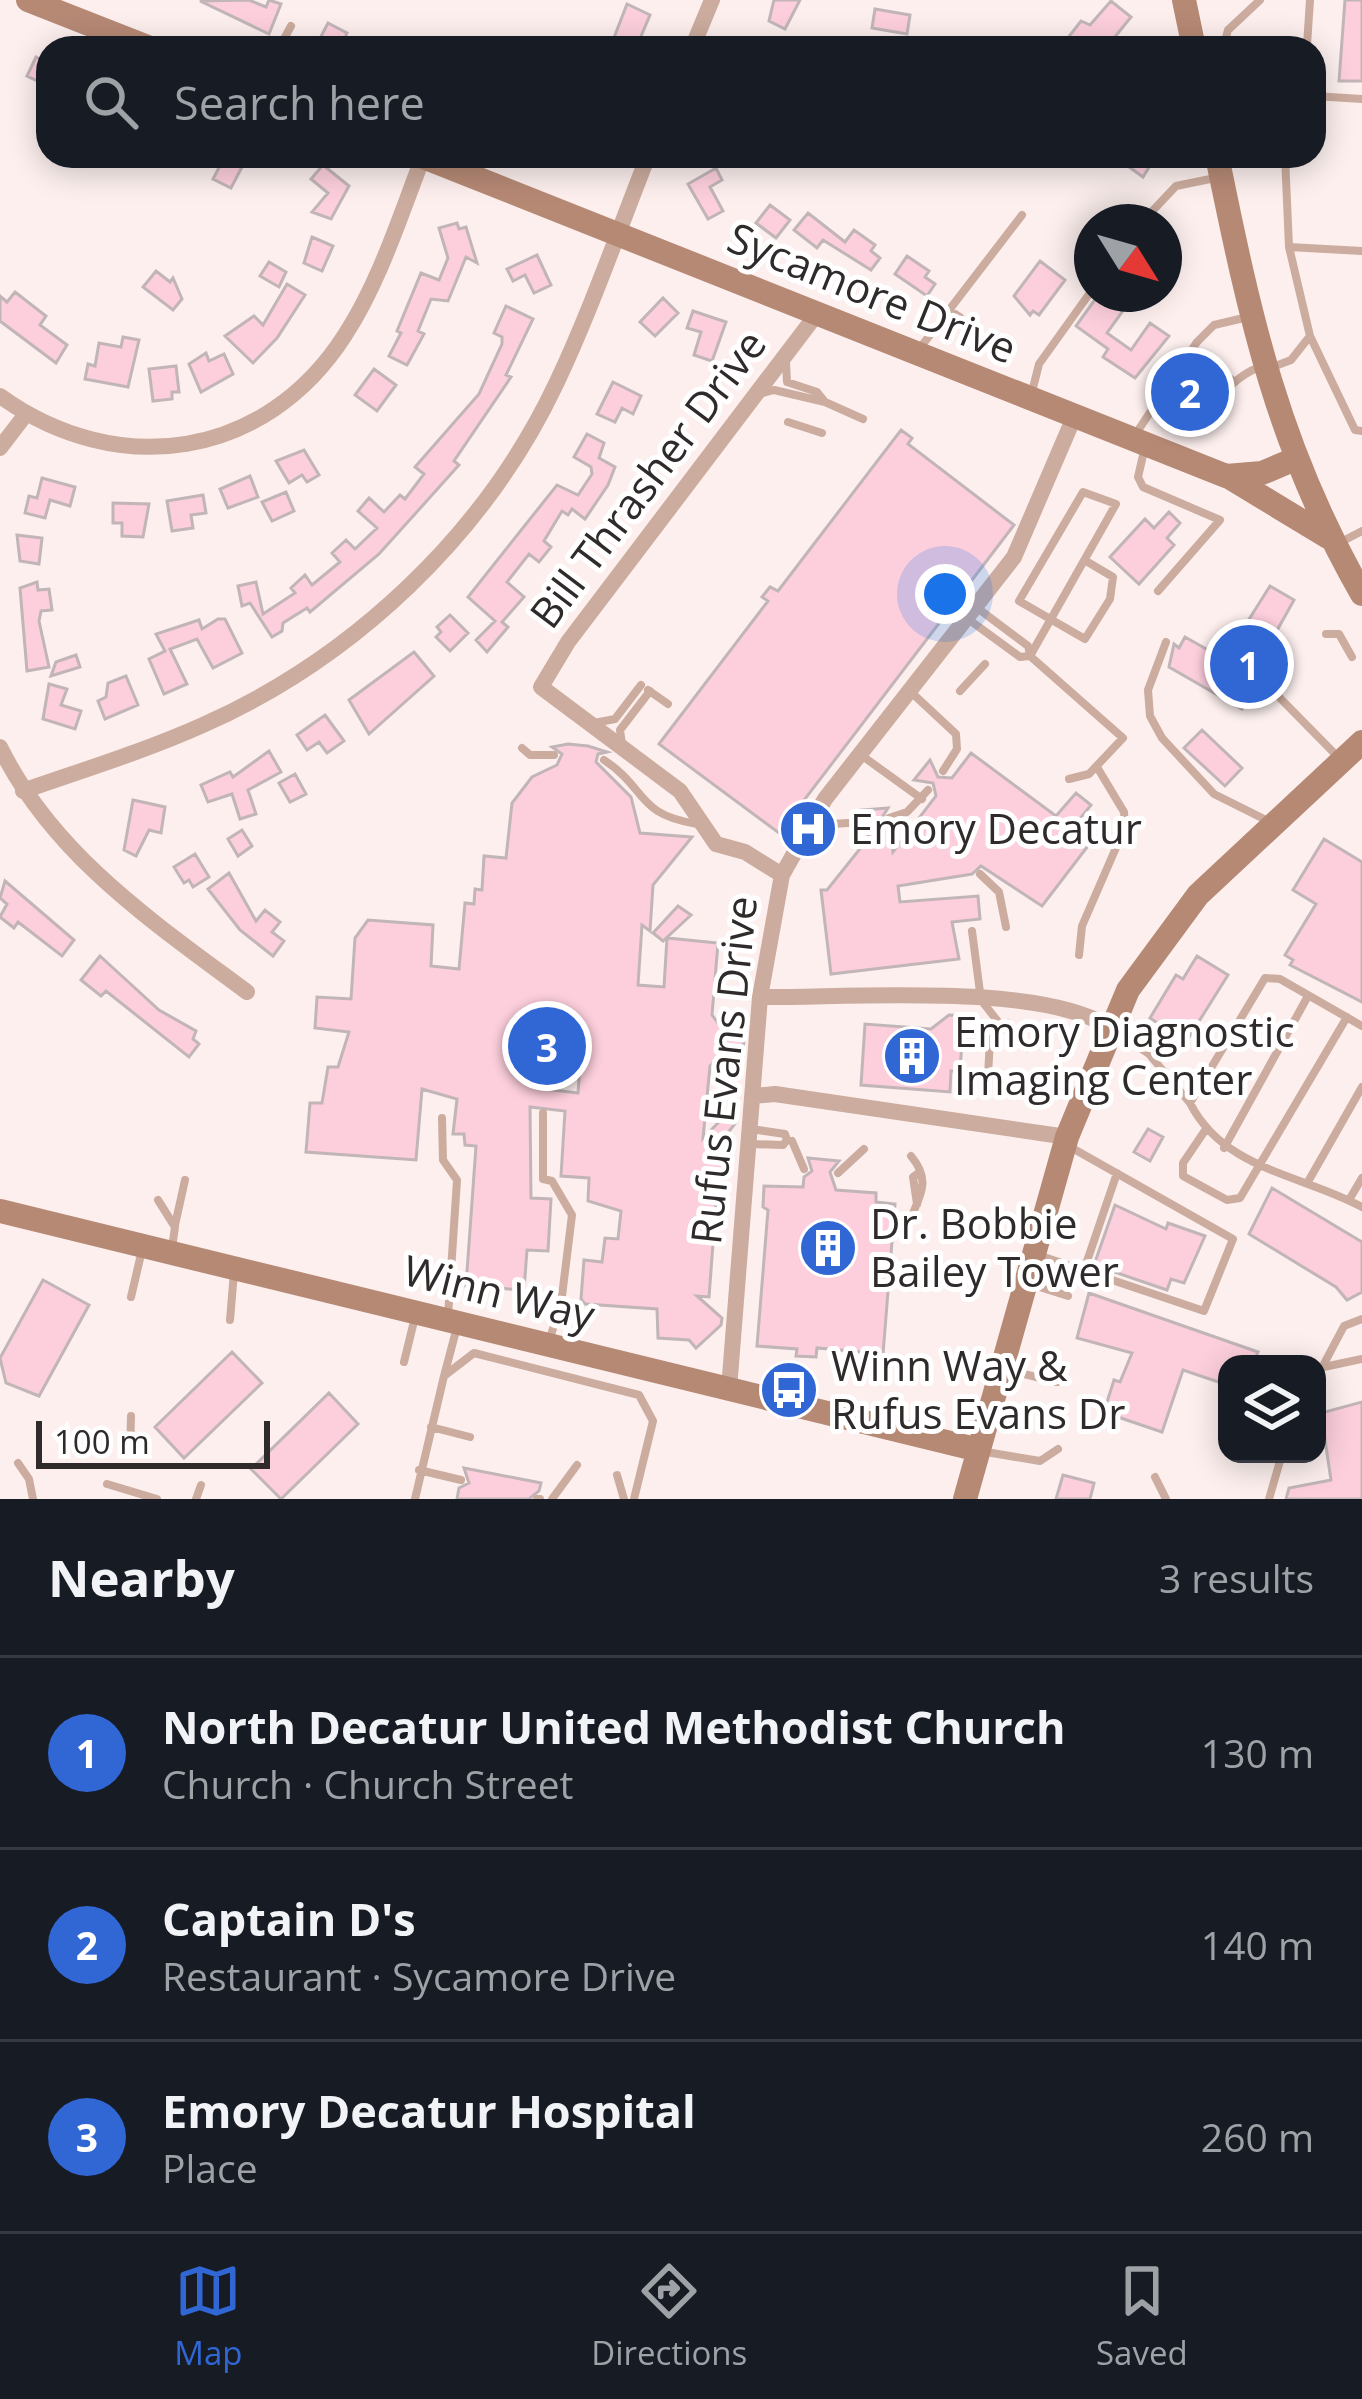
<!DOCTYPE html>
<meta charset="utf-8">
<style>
:root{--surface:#171b24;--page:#20242c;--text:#f1f3f6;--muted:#9ea1a6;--line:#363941;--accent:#3067d5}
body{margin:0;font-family:"Open Sans",sans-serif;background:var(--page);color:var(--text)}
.controls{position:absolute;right:36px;bottom:36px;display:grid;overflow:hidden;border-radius:24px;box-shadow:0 6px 30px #0003}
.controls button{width:108px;height:108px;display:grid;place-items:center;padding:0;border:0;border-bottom:3px solid var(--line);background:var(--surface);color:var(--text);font:60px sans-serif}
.compass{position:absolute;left:1074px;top:204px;width:108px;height:108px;border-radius:50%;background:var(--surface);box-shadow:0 6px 30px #0003;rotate:127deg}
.scale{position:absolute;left:36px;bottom:30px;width:234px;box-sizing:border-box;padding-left:12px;border:6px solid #2f2b2a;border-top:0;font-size:33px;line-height:42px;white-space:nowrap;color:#2f2b2a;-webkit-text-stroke:9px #fff;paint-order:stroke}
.you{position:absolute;left:945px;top:594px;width:42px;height:42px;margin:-30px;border:9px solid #fff;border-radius:50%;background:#1a73e8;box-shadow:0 0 0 18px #1a73e833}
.badge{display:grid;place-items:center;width:78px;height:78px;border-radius:50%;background:var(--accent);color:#fff;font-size:39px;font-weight:700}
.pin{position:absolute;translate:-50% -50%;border:6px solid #fff;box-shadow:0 3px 12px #0006}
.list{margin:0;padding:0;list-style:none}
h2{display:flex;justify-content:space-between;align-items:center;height:156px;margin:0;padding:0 48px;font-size:51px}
h2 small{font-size:39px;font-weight:400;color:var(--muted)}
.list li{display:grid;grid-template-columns:78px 1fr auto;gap:36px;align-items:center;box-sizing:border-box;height:192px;padding:0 48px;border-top:3px solid var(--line)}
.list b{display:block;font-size:45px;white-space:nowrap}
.list p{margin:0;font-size:39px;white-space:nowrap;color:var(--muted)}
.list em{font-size:39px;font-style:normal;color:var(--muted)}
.icon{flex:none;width:66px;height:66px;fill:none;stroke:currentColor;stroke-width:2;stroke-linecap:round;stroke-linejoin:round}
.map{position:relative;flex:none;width:1362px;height:1499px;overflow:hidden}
.search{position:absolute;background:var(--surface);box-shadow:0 6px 30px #0003;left:36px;right:36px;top:36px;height:132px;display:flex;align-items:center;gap:30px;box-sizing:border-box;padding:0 42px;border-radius:36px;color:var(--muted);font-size:45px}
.sheet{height:732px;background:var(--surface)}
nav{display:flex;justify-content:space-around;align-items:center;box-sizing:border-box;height:168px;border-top:3px solid var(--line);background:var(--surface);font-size:33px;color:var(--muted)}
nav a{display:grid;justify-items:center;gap:6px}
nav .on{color:var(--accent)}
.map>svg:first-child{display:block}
.building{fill:#fdcfdd;stroke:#c1b5b8;stroke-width:3;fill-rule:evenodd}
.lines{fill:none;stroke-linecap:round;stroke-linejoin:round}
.lane{stroke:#cbac9e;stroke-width:8}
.street{stroke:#cbac9e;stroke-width:16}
.secondary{stroke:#b68975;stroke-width:24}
.labels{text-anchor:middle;stroke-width:10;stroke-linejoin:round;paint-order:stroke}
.street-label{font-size:42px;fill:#2f2b2a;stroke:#fff}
.poi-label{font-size:42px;fill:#2f2b2a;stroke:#fff;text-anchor:start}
</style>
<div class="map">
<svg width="1362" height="1499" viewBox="0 0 1362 1499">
<rect width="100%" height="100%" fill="#fcefee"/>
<path class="building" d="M249 0 266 7 269 0 281 4 269 34 200 1Z
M774 0H800L785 29 769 21Z
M1345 0H1362V81H1339Z
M1111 1 1131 17 1106 48H1060L1081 21 1090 25Z
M627 4 650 15 636 48H610Z
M875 9 910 15 907 34 872 28Z
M328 23 347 33 345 38 364 48H315Z
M36 57 48 63V86L27 76Z
M225 156 244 163 231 188 213 179Z
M1114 156H1156L1143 177Z
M323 165 349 186 331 219 312 212 328 193 311 179Z
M716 168 722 180 710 187 723 211 708 219 688 184Z
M770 205 790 220 776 238 756 223Z
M808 213 845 242 854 230 875 245 871 251 880 258 871 270 823 240 817 248 794 230Z
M457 223 459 229 466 227 477 263 466 257 448 301 431 299 418 331 424 334 407 365 389 356 401 333 397 331 421 273 439 280 448 258 439 228Z
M312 237 333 246 322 271 304 263Z
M537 255 551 285 534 293 525 275 513 281 507 269Z
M907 256 929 271 925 277 935 284 927 296 895 274Z
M1040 261 1065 280 1039 315 1033 311 1030 315 1014 296Z
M269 262 286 272 279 287 260 276Z
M156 271 170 282 173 278 182 299 173 310 143 287Z
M287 284 305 295 277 338 253 363 225 336 254 316 263 325Z
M15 292 46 316 40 325 67 345 56 363 0 321V296L7 302Z
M1099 294H1135L1107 333 1131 350 1150 323 1169 336 1135 378 1103 357 1108 349 1076 326Z
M663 298 678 313 655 336 640 322Z
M506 306 533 319 506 375 511 377 454 461 459 465 379 554 310 612 307 608 283 623 282 631 272 637 250 603 242 606 238 586 256 582 263 614 295 593 291 588 305 575 312 585 340 562 332 553 346 540 355 549 377 528 358 511 369 498 384 512 400 495 405 499 424 474 415 467 479 394 502 344V337L494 333Z
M693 311 726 322 712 361 694 355 701 332 687 328Z
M123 337 139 340 128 387 85 379 88 364 95 366 99 343 121 347Z
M206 353 209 361 224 354 233 374 201 392 189 364Z
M1191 365 1217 383 1188 419 1166 403Z
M176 366 179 392H172V399L153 401 149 369Z
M374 369 396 385 377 411 355 395Z
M613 382 641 396 633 414 622 408 615 422 597 414Z
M901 430 912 438 908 444 1014 525 779 833 659 744 768 601 762 597 770 587 778 591Z
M587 434 604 443 599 458 615 467 608 485 585 519 572 509 568 515 562 511 544 541 551 547 539 562 529 554 507 582 524 597 502 622 508 627 487 652 476 640 495 621 468 597 557 485 578 495 592 474 591 467 574 457Z
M304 450 319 475 307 482 302 475 289 483 276 461Z
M250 476 258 497 228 508 220 489Z
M42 478 75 487 70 506 50 500 45 518 25 513 29 496 37 498Z
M286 492 294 511 272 521 262 502Z
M203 495 206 513 191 515 193 528 172 531 167 501Z
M113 503 149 504 143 537 122 536V523H113Z
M1169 512 1180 523 1167 538 1174 545 1139 584 1110 557 1145 519 1154 528Z
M17 535 42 538 39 564 20 561Z
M37 582 38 590 49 589 52 610 41 611 39 621 49 667 27 671 20 588Z
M1270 586 1294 600 1261 659 1270 664 1242 709 1169 667 1174 644 1179 648 1185 637 1224 659Z
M450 615 468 633 450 651 436 637 441 632 437 627Z
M218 619H225L242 653 213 668 197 639 170 649 187 684 164 694 149 659 165 651 156 634 199 620 202 629Z
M414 652 434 676 369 734 349 700Z
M76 655 80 667 51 676 56 662Z
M126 676 138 705 105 719 98 701 106 697 108 683Z
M49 684 67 689 61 705 81 711 75 729 43 719Z
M325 715 344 741 327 753 319 742 307 750 297 735Z
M1202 730 1242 768 1225 786 1184 748Z
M568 744 588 746 607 752 598 754 596 762 631 797 640 833 692 837 653 885 650 931 642 925 638 985 664 987 667 938 718 943 712 1015 721 1027 745 1030 742 1058 721 1056 710 1066 703 1138 729 1112 737 1121 727 1134 724 1181 718 1177 709 1297 697 1296 722 1318 721 1325 696 1348 689 1340 658 1338 657 1309 585 1304 581 1299 584 1260 602 1262 605 1238 618 1239 621 1211 588 1201 589 1178 561 1176 565 1111 530 1107 531 1198 551 1199 548 1251 527 1250 524 1290 466 1286 476 1146 465 1145 464 1134H453L457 1099 422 1089 416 1160 306 1152 310 1103H322L328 1067H338L349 1032 315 1028 317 997 351 999 355 938 368 920 433 925 431 966 459 969 465 903 474 904 475 889 482 890 484 856 506 858 512 803 532 777 557 765 562 754 552 747ZM556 1066 580 1067 578 1093 553 1090Z
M269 751 281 772 248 790 256 814 240 819 232 794 208 802 201 785 230 772 233 777Z
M971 753 1056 816 1076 793 1091 805 1072 829 1091 842 1042 906 981 866 972 874 898 886 900 902 978 896 980 919 952 922 959 959 831 974 821 890H827L867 840 873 820 863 810 888 808 881 819 890 826 893 852 936 796 933 783 914 780 930 760 938 777 952 778Z
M295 774 306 794 290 802 279 783Z
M133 800 165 807 161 833 149 830 136 856 124 850Z
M242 830 252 846 238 856 228 839Z
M1324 839 1362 862V1002L1290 965 1293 960 1285 955 1316 904 1293 890Z
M195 854 209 877 193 887 189 880 184 883 174 867Z
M229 873 256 921 265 910 280 922 272 932 284 941 273 956 240 930 208 889Z
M5 881 74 940 62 956 18 922 14 928 0 917 7 904 0 898Z
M678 906 691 915 663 941 653 933Z
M100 956 159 1010 196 1031 193 1039 199 1044 189 1057 106 991 101 996 81 980Z
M1197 956 1228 975 1181 1050 1157 1035 1162 1026 1150 1018 1176 975 1183 979Z
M949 1015 976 1017 982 1023 962 1041 960 1071H951L950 1092 861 1085 865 1024 931 1029Z
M1148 1129 1163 1137 1150 1161 1134 1152Z
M808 1158 839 1161 830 1172 836 1190 876 1193V1202L895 1204 883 1354 817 1348 816 1357 796 1356 797 1349 757 1346 768 1210 763 1207 764 1186 803 1187 804 1177 812 1171Z
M1272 1188 1362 1242V1292L1347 1300 1336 1287 1249 1234Z
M1115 1205 1166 1229 1168 1223 1205 1236 1184 1283 1171 1279 1167 1290 1094 1265Z
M43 1280 89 1305 39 1396 6 1383 0 1358Z
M1089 1293 1258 1352 1253 1364H1227V1385L1183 1370 1162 1432 1109 1414 1113 1404 1107 1402 1114 1380 1120 1382 1132 1353 1077 1338Z
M232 1352 262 1383 184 1458 155 1427Z
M329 1393 358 1424 281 1499 251 1469Z
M1362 1402V1499H1286L1289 1488 1331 1480 1321 1413Z
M464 1468 541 1483 539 1491 529 1499H457L459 1488 469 1483Z
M1063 1475 1094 1483 1090 1499H1056Z"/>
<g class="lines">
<path class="lane" d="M279 48 291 26
M1213 48 1225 41 1228 30 1260 0
M1295 48 1307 45 1310 0
M1314 96 1362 99
M1285 156 1289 247 1310 336 1355 430 1362 431
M1142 222 1176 186 1220 177
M1289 247 1362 251
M949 310 960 317
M920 348 1022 215
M1190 351 1232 380
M1270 368 1291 360 1310 336
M763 393 774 390 825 402 817 392 787 382 786 362
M1031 396 1039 364 1092 290
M825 402 863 419
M1151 403 1188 429C1220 409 1220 384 1259 367
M788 422 822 433
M1135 435 1197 342 1214 325 1248 317
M1144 451 1138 477 1143 487 1220 520 1158 591
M1341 542 1362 531
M976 607 1028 646 1030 655
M968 619 1020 657 1030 656 1123 738 1089 774 1069 779
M1326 634H1339L1352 657
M1166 642 1148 690 1150 716 1162 738 1214 794 1272 823
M1030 656 1116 504 1083 492 1019 601 1085 639 1110 599 1113 577 1086 561
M1289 659 1288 675 1275 693 1340 759
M648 690 668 704
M960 691 985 664
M912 693 956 734 957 749 943 771
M594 723 615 719 641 685
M622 744 620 730 650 691
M522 748 530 755H554
M861 755 922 799
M604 760C648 789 635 814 697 824
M889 818 907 812 928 790
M815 825 865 822
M980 874 999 892 1006 927
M972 931 981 1000 1003 1028 1008 1023 1028 1048 1033 1041
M1079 955 1082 926 1125 827 1124 812 1097 767
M1362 1026 1280 979 1265 978 1190 1103C1224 1170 1301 1174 1362 1207
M1114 1030 1149 1054 1190 1103
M987 1093 990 1040 1003 1028
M543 1113V1179L552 1181 572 1215 561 1304 549 1341
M442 1118 443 1160 457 1180 448 1316
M751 1129 785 1134 787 1140 783 1145 751 1144
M1206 1129 1183 1163V1176L1227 1200 1240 1198 1347 1017
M792 1141 804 1169
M1224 1148 1308 996
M838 1173 864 1149
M1309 1180 1362 1087
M158 1200 175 1227 172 1248
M1349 1200 1362 1178
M917 1204 913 1177 920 1172
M910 1220C921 1194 931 1180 911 1156
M175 1225 185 1180
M1041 1256 1204 1311 1233 1239 1072 1148
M1084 1270 1117 1173
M1027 1283 1068 1296
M131 1297 142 1250
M230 1320 234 1272
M457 1327 444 1376 474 1353 639 1395 653 1421 634 1499
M404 1362 415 1317
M1324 1367 1362 1359
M1003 1369 1057 1382
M1317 1377 1344 1326 1362 1319
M431 1427 470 1437
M986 1452 1040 1461 1058 1449
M130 1453 131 1416
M18 1463 29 1479 33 1499
M419 1470 461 1480
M617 1475 624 1499
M1155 1477 1166 1499
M107 1484 157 1499
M196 1499 201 1485
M415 1499 444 1376
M537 1499H540
M552 1499 577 1465
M1269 1499 1282 1454"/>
<path class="street" d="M692 48 712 0
M0 396C117 480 265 460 345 335 380 281 400 216 423 157
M0 448 26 414
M0 747C53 855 153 922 247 992
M23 791C83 770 145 751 203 725 354 658 485 534 556 384 591 310 618 232 648 156
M782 875 745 852 716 844 680 791 541 687 568 642 816 315
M760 997C848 998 1038 982 1109 1027
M753 1096 775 1094 1067 1137
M729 1389 760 997 782 875 825 799 1014 557 1075 415"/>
<path class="secondary" d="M28 0 150 48
M1184 0 1194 48
M421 156 1226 476 1262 473 1295 459
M1217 156C1250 318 1278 448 1362 594
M1229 477 1328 537
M0 1211 979 1450
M965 1499 1067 1137 1128 990 1198 895 1362 742"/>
</g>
<defs>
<g id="hospital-disc" transform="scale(3)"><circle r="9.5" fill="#3067d5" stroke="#fff"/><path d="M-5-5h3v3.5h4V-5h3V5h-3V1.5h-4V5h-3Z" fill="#fff"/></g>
<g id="building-disc" transform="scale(3)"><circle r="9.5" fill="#3067d5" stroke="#fff"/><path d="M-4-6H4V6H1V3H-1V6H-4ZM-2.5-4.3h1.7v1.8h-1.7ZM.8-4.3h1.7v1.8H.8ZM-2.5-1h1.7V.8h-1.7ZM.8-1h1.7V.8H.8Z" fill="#fff"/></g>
<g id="bus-disc" transform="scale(3)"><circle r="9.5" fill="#3067d5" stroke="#fff"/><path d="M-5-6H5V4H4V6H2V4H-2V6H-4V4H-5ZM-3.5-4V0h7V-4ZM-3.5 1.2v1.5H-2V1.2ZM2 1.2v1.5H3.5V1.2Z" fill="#fff"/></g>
</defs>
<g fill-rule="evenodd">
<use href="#hospital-disc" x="808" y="829"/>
<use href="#building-disc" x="912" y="1056"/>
<use href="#building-disc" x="828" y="1248"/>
<use href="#bus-disc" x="789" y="1390"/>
</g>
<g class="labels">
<g class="street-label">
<text transform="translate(872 293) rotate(22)" y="15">Sycamore Drive</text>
<text transform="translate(648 479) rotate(-53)" y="15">Bill Thrasher Drive</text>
<text transform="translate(724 1070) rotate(-84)" y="15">Rufus Evans Drive</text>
<text transform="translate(499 1293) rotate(14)" y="15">Winn Way</text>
</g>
<g class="poi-label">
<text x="850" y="844">Emory Decatur</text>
<text x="954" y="1047">Emory Diagnostic<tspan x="954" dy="48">Imaging Center</tspan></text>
<text x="870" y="1239">Dr. Bobbie<tspan x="870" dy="48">Bailey Tower</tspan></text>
<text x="831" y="1381">Winn Way &amp;<tspan x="831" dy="48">Rufus Evans Dr</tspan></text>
</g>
</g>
</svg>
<div class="controls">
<button><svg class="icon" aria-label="layers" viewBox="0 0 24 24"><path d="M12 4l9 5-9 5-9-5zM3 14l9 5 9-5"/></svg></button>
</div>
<svg class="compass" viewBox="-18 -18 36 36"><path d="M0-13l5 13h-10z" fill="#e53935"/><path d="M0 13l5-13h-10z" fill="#9ea1a6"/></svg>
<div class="scale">100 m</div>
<div class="you"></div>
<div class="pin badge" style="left:1249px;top:664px">1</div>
<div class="pin badge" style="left:1190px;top:392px">2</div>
<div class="pin badge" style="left:547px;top:1046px">3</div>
<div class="search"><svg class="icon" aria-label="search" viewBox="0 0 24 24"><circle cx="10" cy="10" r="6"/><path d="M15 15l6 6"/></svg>Search here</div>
</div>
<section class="sheet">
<h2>Nearby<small>3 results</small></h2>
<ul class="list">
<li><span class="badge">1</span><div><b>North Decatur United Methodist Church</b><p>Church · Church Street</p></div><em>130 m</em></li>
<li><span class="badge">2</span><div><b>Captain D's</b><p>Restaurant · Sycamore Drive</p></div><em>140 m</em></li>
<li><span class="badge">3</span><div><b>Emory Decatur Hospital</b><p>Place</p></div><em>260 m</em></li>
</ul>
</section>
<nav>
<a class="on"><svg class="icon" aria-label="map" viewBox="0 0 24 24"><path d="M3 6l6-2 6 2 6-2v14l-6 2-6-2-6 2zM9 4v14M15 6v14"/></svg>Map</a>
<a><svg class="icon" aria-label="directions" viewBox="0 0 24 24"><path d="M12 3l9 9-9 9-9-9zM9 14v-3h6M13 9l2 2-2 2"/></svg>Directions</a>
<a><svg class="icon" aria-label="saved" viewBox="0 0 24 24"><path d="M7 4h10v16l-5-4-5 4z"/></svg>Saved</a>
</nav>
